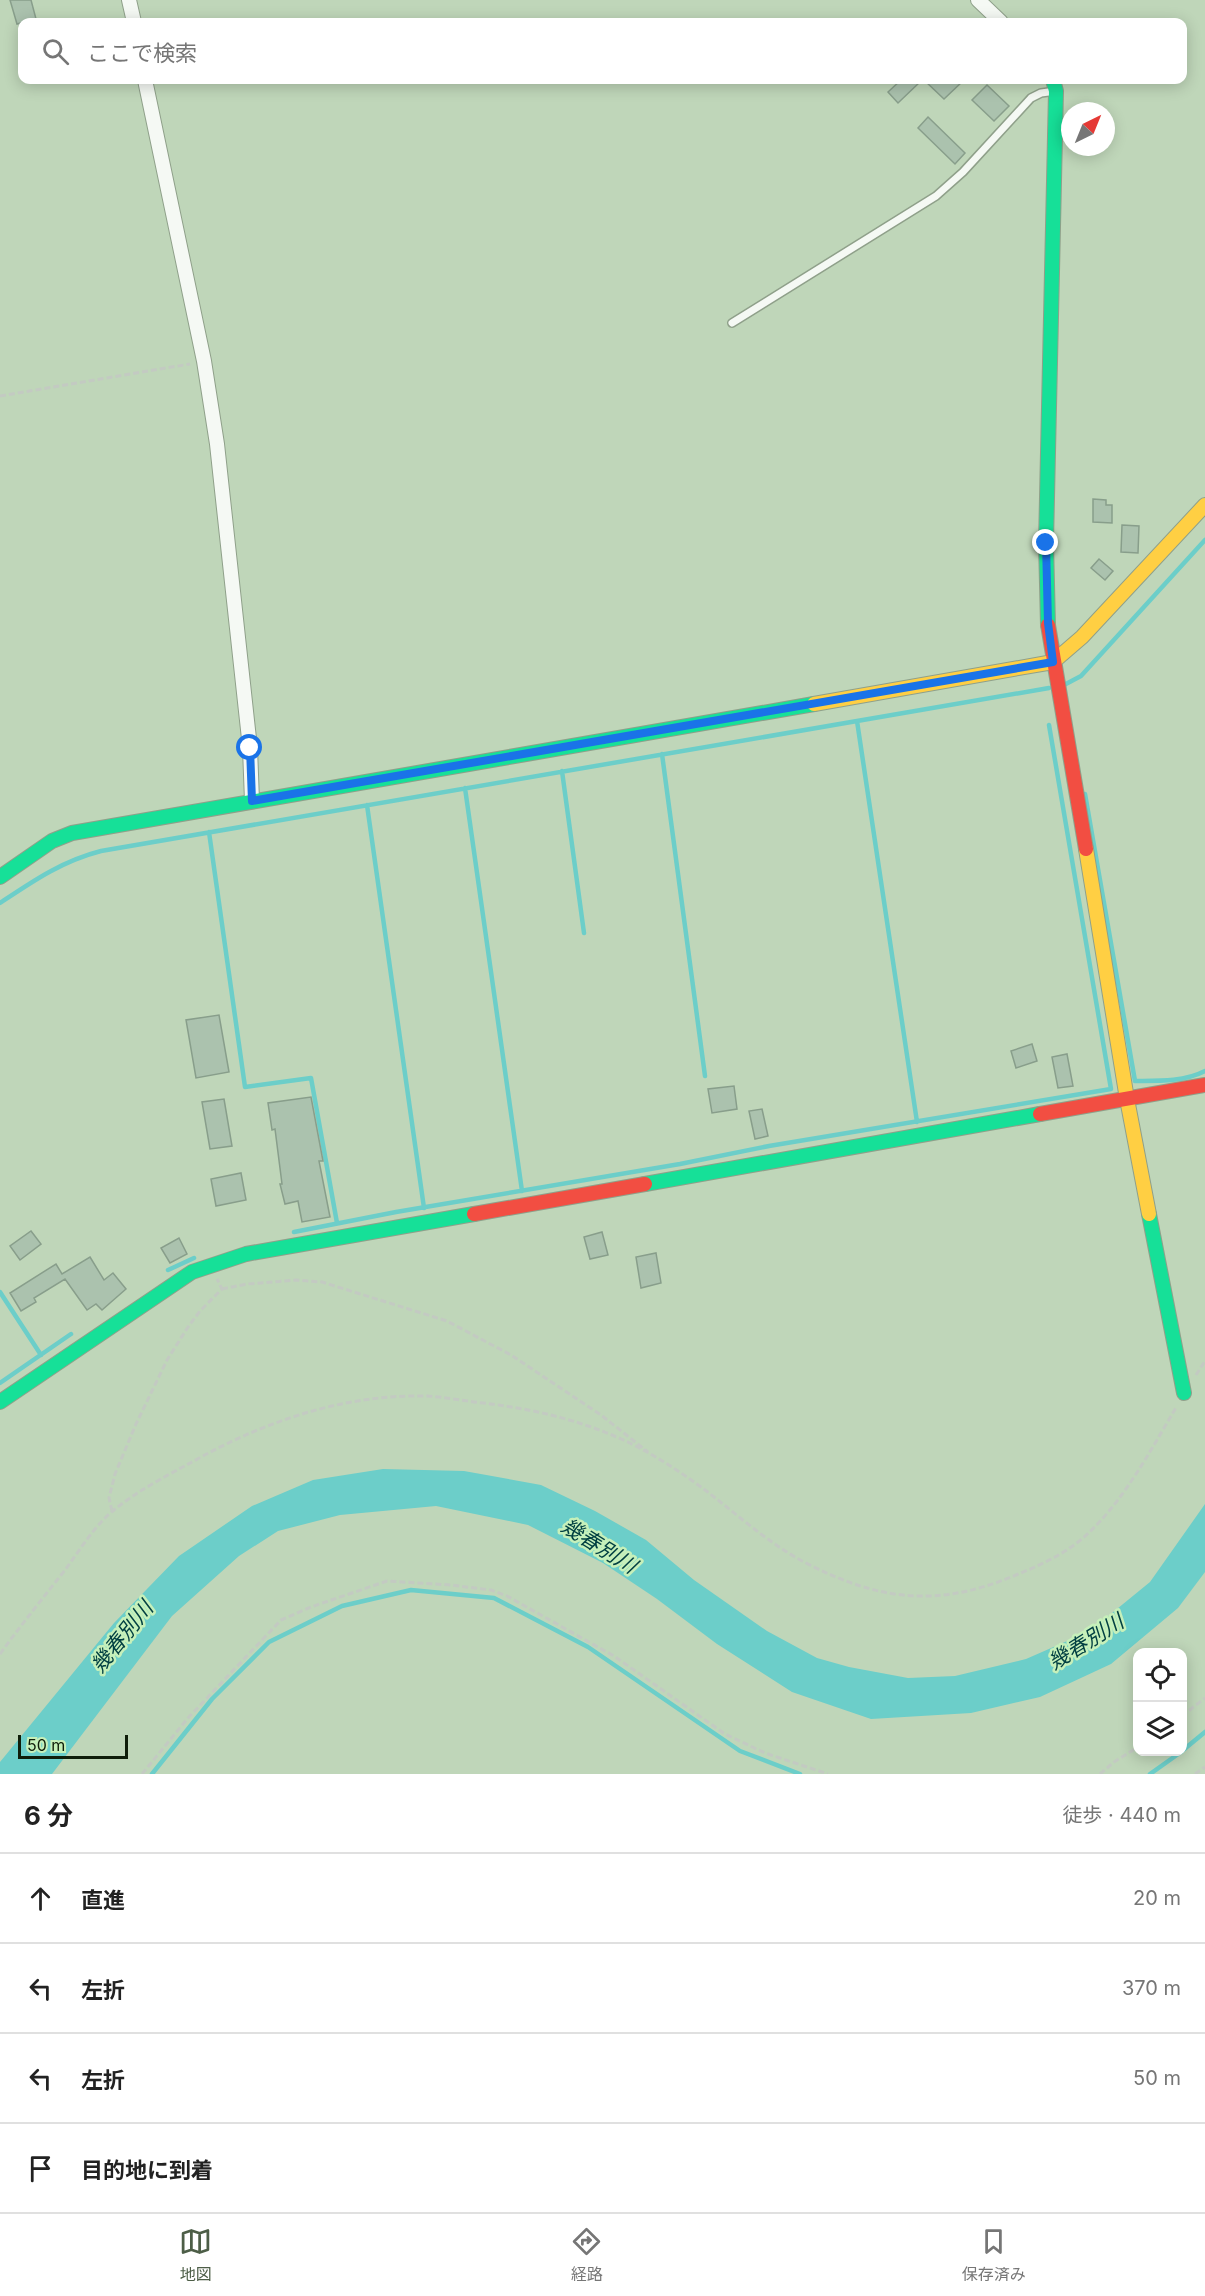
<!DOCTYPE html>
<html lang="ja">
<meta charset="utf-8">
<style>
:root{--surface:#fff;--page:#f6f6f6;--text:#222;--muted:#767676;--line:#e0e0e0;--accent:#4d5e47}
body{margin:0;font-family:Inter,"Noto Sans JP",sans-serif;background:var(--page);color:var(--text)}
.controls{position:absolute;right:18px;bottom:18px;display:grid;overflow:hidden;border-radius:12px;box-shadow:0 3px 15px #0003}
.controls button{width:54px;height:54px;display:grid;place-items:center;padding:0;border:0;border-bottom:2px solid var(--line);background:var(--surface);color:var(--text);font:30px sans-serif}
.compass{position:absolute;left:1061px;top:102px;width:54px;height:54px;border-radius:50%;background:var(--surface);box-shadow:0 3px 15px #0003;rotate:43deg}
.scale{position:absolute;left:18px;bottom:15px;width:110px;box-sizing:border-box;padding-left:6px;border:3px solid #0f1e0a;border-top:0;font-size:16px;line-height:21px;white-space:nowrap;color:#0f1e0a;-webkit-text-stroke:4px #c6f0ba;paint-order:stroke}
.stop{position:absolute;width:18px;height:18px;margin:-14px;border:4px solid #1a73e8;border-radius:50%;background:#fff}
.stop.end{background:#1a73e8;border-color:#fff;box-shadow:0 2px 6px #0008}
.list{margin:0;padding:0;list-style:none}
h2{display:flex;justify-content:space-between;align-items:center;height:78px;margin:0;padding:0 24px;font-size:26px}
h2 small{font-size:20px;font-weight:400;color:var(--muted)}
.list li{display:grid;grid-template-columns:39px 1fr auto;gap:18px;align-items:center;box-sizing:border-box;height:90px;padding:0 24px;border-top:2px solid var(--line)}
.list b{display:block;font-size:22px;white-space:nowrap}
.list em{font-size:20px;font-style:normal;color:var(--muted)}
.icon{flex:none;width:33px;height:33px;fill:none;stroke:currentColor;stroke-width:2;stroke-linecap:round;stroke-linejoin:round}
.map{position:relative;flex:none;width:1205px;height:1774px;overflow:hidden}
.search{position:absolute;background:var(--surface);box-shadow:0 3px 15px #0003;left:18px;right:18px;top:18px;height:66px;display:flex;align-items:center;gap:15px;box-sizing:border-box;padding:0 21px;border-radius:12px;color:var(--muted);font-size:22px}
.sheet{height:438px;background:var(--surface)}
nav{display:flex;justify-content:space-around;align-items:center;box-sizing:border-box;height:84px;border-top:2px solid var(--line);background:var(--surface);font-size:16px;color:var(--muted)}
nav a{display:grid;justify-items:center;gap:3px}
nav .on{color:var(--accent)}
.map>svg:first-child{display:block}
.water{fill:#6ccec9}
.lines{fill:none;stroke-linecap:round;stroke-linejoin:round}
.stream{stroke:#6ccec9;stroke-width:4.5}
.building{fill:#abc2ae;stroke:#889e8b;stroke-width:1.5}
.lane-casing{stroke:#8fa08a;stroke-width:10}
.street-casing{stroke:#8fa08a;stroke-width:16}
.fast-casing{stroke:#8fa08a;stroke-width:16}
.slow-casing{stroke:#8fa08a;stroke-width:16}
.jam-casing{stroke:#8fa08a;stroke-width:16}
.path{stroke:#c3cac2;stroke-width:3;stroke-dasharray:6 3;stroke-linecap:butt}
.lane{stroke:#f5f9f4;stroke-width:7}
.street{stroke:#f5f9f4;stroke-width:14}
.fast{stroke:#16e098;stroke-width:14}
.slow{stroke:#ffcf43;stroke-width:14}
.jam{stroke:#f24e42;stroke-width:14}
.route{stroke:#1a73e8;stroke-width:8}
.labels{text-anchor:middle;stroke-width:5;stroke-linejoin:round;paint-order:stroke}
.water-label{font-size:21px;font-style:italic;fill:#024042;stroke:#c6f0ba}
</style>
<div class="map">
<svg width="1205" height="1774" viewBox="0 0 1205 1774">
<rect width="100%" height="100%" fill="#bfd6b9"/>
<path class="water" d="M383 1469 464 1471 541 1485 595 1511 646 1540 694 1580 767 1631 817 1658 849 1667 908 1678 955 1676 1026 1659 1090 1631 1150 1582 1205 1504V1572L1178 1608 1111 1664 1040 1697 971 1713 871 1719 792 1692 717 1644 657 1599 603 1563 528 1525 436 1506 340 1515 278 1531 239 1556 172 1616 52 1774H0V1762L114 1623 179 1556 252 1506 313 1480Z"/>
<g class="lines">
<path class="stream" d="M1064 685 1081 676 1205 540
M857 721 917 1122
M662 754 705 1076
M562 771 584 933
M465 788 522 1191
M1085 794 1135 1081C1158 1081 1184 1082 1205 1071
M367 805 424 1208
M209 832 245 1087 311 1078 337 1223
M0 903C33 881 62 861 101 851L1049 688
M294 1232 396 1212 680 1164 769 1146 1111 1089 1049 725
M168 1270 194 1258
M0 1292 41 1355
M0 1383 71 1334
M1182 1751 1205 1732
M152 1774 212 1699 269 1642 342 1606 411 1590 494 1598 588 1647 740 1751 800 1774
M1150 1774 1181 1752"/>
</g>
<path class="building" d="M10 0H31L36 19 17 24Z
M901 80H922L898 103 888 92Z
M924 80H964L944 99Z
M987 85 1009 106 994 121 972 100Z
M928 117 965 153 955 164 918 128Z
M1093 499 1106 500V505H1112V523L1093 522Z
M1122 525 1139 526 1138 553 1121 552Z
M1099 559 1113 571 1105 580 1091 568Z
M219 1015 229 1072 196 1078 186 1020Z
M1032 1044 1037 1061 1016 1068 1011 1051Z
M1067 1054 1073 1086 1058 1088 1052 1057Z
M734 1086 737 1109 712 1113 708 1089Z
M311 1097 323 1161H319L330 1217 302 1222 298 1201 285 1204 280 1184H282L275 1129 272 1130 268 1103Z
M224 1099 232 1146 210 1149 202 1102Z
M762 1109 768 1136 755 1139 749 1111Z
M241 1173 246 1200 216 1206 211 1179Z
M31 1231 41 1244 20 1260 10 1246Z
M602 1232 608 1255 590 1259 584 1237Z
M179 1238 187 1254 170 1263 161 1248Z
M656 1253 661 1283 641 1288 636 1257Z
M90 1257 104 1280 113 1273 126 1289 102 1310 96 1304 87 1310 65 1279 34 1298 36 1302 21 1311 10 1293 56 1264 62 1274Z"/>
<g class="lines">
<g class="lane-casing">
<path id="lane" d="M732 323 936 196 963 172 1031 98 1041 93 1056 91"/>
</g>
<g class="street-casing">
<path id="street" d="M129 0 134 22
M978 0 1001 22
M145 80 204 361 217 444 250 748 252 801"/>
</g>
<g class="fast-casing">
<path id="fast" d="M1048 625 1046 543 1056 91 1053 80
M0 877 52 841 72 833 814 704
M645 1184 1040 1114
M1149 1214 1184 1393
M0 1402 192 1272 246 1254 474 1214"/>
</g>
<g class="slow-casing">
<path id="slow" d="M814 704 1053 662 1082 637 1205 505
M1086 849 1127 1099 1149 1214"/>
</g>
<g class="jam-casing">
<path id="jam" d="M1048 625 1086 849
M1040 1114 1205 1085
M474 1214 645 1184"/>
</g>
<path class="path" d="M0 396 190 364
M222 1289 247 1284 296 1280 322 1282 447 1321 511 1355 601 1415 648 1452
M1196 1375 1205 1361
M112 1511 109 1498 115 1474 136 1424 167 1360 188 1327 200 1311 222 1289 217 1279
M0 1654C21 1625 43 1598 65 1570 80 1550 94 1526 114 1510 137 1491 166 1476 192 1462 263 1422 343 1394 427 1396 445 1397 464 1401 483 1403 527 1408 571 1418 612 1435 646 1449 680 1471 709 1493 740 1517 771 1545 806 1563 880 1601 938 1608 1016 1575 1040 1565 1063 1555 1083 1538 1123 1503 1150 1451 1177 1406
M1182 1716 1205 1698
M142 1774 188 1718 281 1620 311 1607 387 1581 451 1585 491 1590 507 1596 614 1656 725 1734 765 1753 828 1774
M1100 1774 1114 1762 1138 1747
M1195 1774 1205 1767"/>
<use href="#lane" class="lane"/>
<use href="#street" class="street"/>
<use href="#fast" class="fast"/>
<use href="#slow" class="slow"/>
<use href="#jam" class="jam"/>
</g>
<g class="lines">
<path class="route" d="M250 748 252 801 1053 662 1048 623 1046 543"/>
</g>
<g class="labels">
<g class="water-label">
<text transform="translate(599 1546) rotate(32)" y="7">幾春別川</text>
<text transform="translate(122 1637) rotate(-51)" y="7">幾春別川</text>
<text transform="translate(1086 1642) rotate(-32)" y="7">幾春別川</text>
</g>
</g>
</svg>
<div class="controls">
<button><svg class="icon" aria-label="locate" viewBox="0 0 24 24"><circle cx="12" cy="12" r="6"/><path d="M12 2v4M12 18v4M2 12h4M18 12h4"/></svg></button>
<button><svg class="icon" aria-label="layers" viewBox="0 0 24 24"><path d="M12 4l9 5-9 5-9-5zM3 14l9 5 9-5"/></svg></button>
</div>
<svg class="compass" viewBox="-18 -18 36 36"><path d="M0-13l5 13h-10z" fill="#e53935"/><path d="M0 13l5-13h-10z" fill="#767676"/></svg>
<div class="scale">50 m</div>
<div class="stop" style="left:250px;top:748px"></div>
<div class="stop end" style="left:1046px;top:543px"></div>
<div class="search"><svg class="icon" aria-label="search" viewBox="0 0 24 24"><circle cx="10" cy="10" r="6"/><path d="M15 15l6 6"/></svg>ここで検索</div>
</div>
<section class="sheet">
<h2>6 分<small>徒歩 · 440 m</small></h2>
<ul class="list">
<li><svg class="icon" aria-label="ahead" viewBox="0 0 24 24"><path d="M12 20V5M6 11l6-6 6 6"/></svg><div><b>直進</b></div><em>20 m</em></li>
<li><svg class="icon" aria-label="left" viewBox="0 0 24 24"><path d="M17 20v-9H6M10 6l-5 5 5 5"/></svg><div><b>左折</b></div><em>370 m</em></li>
<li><svg class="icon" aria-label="left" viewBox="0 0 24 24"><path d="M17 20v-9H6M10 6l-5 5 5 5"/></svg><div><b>左折</b></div><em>50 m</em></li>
<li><svg class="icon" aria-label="arrive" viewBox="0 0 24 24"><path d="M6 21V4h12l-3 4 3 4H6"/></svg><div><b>目的地に到着</b></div></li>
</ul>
</section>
<nav>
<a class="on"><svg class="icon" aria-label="map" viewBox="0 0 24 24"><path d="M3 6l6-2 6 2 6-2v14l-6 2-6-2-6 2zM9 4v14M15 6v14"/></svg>地図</a>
<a><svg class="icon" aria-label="directions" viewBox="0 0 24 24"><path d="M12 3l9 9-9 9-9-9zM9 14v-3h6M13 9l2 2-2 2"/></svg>経路</a>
<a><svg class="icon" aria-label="saved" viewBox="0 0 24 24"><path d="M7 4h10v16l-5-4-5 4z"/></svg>保存済み</a>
</nav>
